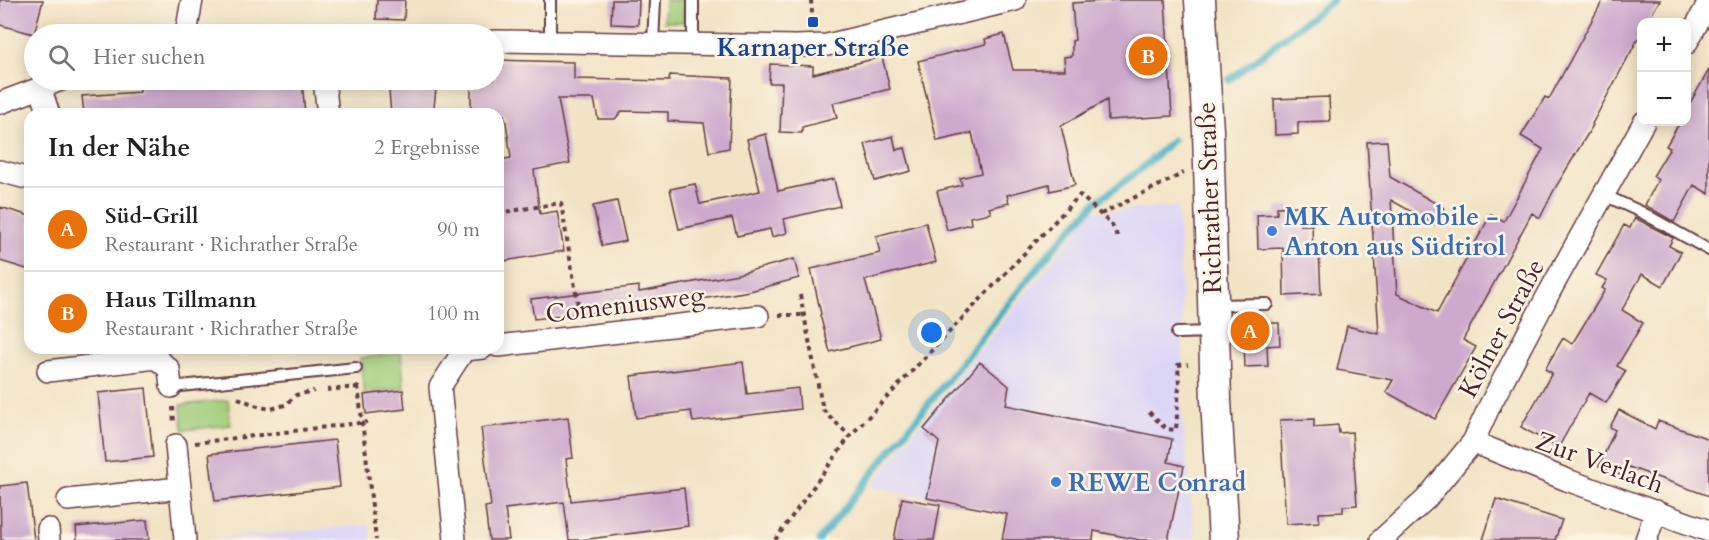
<!DOCTYPE html>
<html lang="de">
<meta charset="utf-8">
<style>
:root{--surface:#fff;--page:#f2f2f2;--text:#222;--muted:#767676;--line:#e0e0e0;--accent:#c8321e}
body{margin:0;font-family:Cardo,serif;background:var(--page);color:var(--text)}
.controls{position:absolute;right:18px;top:18px;display:grid;overflow:hidden;border-radius:12px;box-shadow:0 3px 15px #0003}
.controls button{width:54px;height:54px;display:grid;place-items:center;padding:0;border:0;border-bottom:2px solid var(--line);background:var(--surface);color:var(--text);font:30px sans-serif}
.you{position:absolute;left:932px;top:333px;width:21px;height:21px;margin:-15px;border:4px solid #fff;border-radius:50%;background:#1a73e8;box-shadow:0 0 0 9px #1a73e833}
.badge{display:grid;place-items:center;width:39px;height:39px;border-radius:50%;background:var(--accent);color:#fff;font-size:20px;font-weight:700}
.pin{position:absolute;translate:-50% -50%;border:3px solid #fff;box-shadow:0 2px 6px #0006}
.list{margin:0;padding:0;list-style:none}
h2{display:flex;justify-content:space-between;align-items:center;height:78px;margin:0;padding:0 24px;font-size:26px}
h2 small{font-size:20px;font-weight:400;color:var(--muted)}
.list li{display:grid;grid-template-columns:39px 1fr auto;gap:18px;align-items:center;box-sizing:border-box;height:84px;padding:0 24px;border-top:2px solid var(--line)}
.list b{display:block;font-size:22px;white-space:nowrap}
.list p{margin:0;font-size:20px;white-space:nowrap;color:var(--muted)}
.list em{font-size:20px;font-style:normal;color:var(--muted)}
.icon{flex:none;width:33px;height:33px;fill:none;stroke:currentColor;stroke-width:2;stroke-linecap:round;stroke-linejoin:round}
.map{position:relative;flex:none;width:1709px;height:540px;overflow:hidden}
.search{position:absolute;background:var(--surface);box-shadow:0 3px 15px #0003;left:24px;top:24px;width:480px;height:66px;display:flex;align-items:center;gap:15px;box-sizing:border-box;padding:0 21px;border-radius:33px;color:var(--muted);font-size:22px}
.panel{position:absolute;background:var(--surface);box-shadow:0 3px 15px #0003;left:24px;top:108px;width:480px;height:246px;border-radius:18px}
.map>svg:first-child{display:block}
.built{fill:#dcd6f6}
.green{fill:#a1ce7c;stroke:#767654;stroke-width:1.5}
.lines{fill:none;stroke-linecap:round;stroke-linejoin:round}
.stream{stroke:#45afc3;stroke-width:7}
.building{fill:#cdaacd}
.service-casing{stroke:#633c42;stroke-width:14}
.minor-casing{stroke:#633c42;stroke-width:24}
.secondary-casing{stroke:#633c42;stroke-width:33}
.path{stroke:#633c42;stroke-width:4;stroke-dasharray:4.5 4.5;stroke-linecap:butt}
.service{stroke:#fff;stroke-width:10}
.minor{stroke:#fff;stroke-width:21}
.secondary{stroke:#fff;stroke-width:30}
.transit-dot{fill:#1a4fb4;stroke:#fcf5e5;stroke-width:2}
.shop-dot{fill:#3f7fe0;stroke:#fcf5e5;stroke-width:2}
.labels{text-anchor:middle;stroke-width:5;stroke-linejoin:round;paint-order:stroke}
.transit-label{font-size:26px;font-weight:bold;fill:#164399;stroke:#fcf5e5}
.street-label{font-size:26px;fill:#4a1f2b;stroke:#fcf5e5}
.shop-label{font-size:26px;font-weight:bold;fill:#366cbe;stroke:#fcf5e5;text-anchor:start}
</style>
<div class="map">
<svg width="1709" height="540" viewBox="0 0 1709 540">
<rect width="100%" height="100%" fill="#fcf5e5"/>
<filter id="ink" filterUnits="userSpaceOnUse"><feTurbulence type="fractalNoise" baseFrequency=".0167" numOctaves="2"/><feDisplacementMap in="SourceGraphic" scale="12" xChannelSelector="R" yChannelSelector="G"/><feConvolveMatrix kernelMatrix="1 2 1 2 8 2 1 2 1" color-interpolation-filters="sRGB"/></filter>
<filter id="wash" filterUnits="userSpaceOnUse"><feTurbulence type="fractalNoise" baseFrequency=".008" numOctaves="4" result="noise"/><feDisplacementMap in="SourceGraphic" scale="24" xChannelSelector="R" yChannelSelector="G"/><feGaussianBlur stdDeviation="1.35" result="paint"/><feColorMatrix in="noise" values="0 0 0 0 0 0 0 0 0 0 0 0 0 0 0 0 0 1.4 0 .05"/><feComposite in="paint" operator="in"/></filter>
<g filter="url(#wash)">
<rect width="100%" height="100%" fill="#f2e3c5"/>
<path class="built" d="M1178 207 1183 348 1181 405 1195 540H1139L871 486 1092 211Z
M370 525 371 540 210 539Z"/>
<path class="green" d="M665 0H685L684 22H664Z
M401 353 404 388 364 393 360 358Z
M228 400 231 425 183 430 181 405Z"/>
<g class="lines">
<path class="stream" d="M1229 80 1333 0
M819 540 1051 251 1096 202 1141 169 1173 140"/>
</g>
<g id="blocks">
<path class="building" d="M0 0H43L34 34 0 25Z
M377 0H405L404 20 376 19Z
M612 0H639L638 25 611 24Z
M1117 0H1165L1172 116 1108 120 1107 100 1061 126 1075 185 1050 191 1049 184 1007 195 1009 203 989 208 991 213 970 217 971 224 947 230 937 191 962 185 960 178 981 173 972 133 937 141 918 61 986 44 985 39 1004 34 1013 70H1065L1064 57 1072 56V41L1075 40 1072 3Z
M1603 0H1660L1647 22H1641V33L1592 124 1593 125 1554 190 1540 218 1532 213 1463 340 1476 347 1435 419 1386 392 1393 380 1337 370 1347 326 1379 334 1367 142 1387 141 1390 177 1444 208 1435 225 1391 200 1397 294 1437 313 1491 214 1504 221 1543 149 1521 136 1545 97 1549 99Z
M882 57 890 89 833 103 837 118 802 127V133L780 132 782 83H769L770 64 813 66V74Z
M494 60 574 62V79L669 81 670 75 732 78 729 148 709 152 704 123 668 121V112L622 111 615 119H598L594 99H558L570 163 534 170 540 214 557 211 564 251 498 262V160L511 158 506 122 504 115H498V114H471V80H494Z
M1709 70V194L1694 185 1674 222 1645 205 1658 180 1653 176 1670 148 1666 146 1680 122H1686V110Z
M139 80H302L305 114H84L82 96 140 92Z
M388 80H437L434 107 425 110V114H391Z
M1329 97 1330 121 1298 122V134L1275 135 1274 99Z
M766 134 778 191 834 179 840 206 784 219 787 233 772 237 770 229 737 236 732 218 679 229 670 189 695 184 700 204 760 191 747 139Z
M893 136 896 150 905 148 911 171 875 181 865 144Z
M617 201 626 241 602 246 593 206Z
M1300 206V225H1312L1313 251H1319L1321 294 1284 296 1283 248 1258 249 1257 215 1277 214V207Z
M0 207 30 216V270L0 261Z
M1635 218 1673 238 1669 246 1681 252 1663 286 1642 274 1622 310 1643 323 1617 366 1626 371 1606 403 1589 393 1558 448 1521 427 1552 373 1545 369 1563 338 1572 344 1605 290 1602 288 1607 280 1596 275 1624 225 1630 228Z
M926 223 936 262 865 280 881 339 830 352 820 315 821 314 811 269 880 253 876 236Z
M794 259 799 278 750 291 641 309 640 303V307L534 319 531 299 639 286V292L738 274Z
M1259 323H1279L1280 345 1267 346 1268 366 1245 367 1244 343 1260 342Z
M743 362 747 394 798 388 800 409 693 422 691 411 636 418 631 376Z
M980 362 1009 386 1006 405 1172 439 1168 462 1184 466 1168 540H1140L1094 531 1093 540H1002L1007 514 927 498 939 442 924 429Z
M146 388 153 457 105 462 98 393Z
M403 390 405 409 366 414 364 395Z
M1619 410 1655 429 1658 421 1709 439V496L1626 466 1622 476 1599 466 1615 430 1610 427Z
M568 417 573 458 566 459 571 501 684 488 688 526 581 540H569L564 502 505 509 509 540H489L485 507 491 506 481 428Z
M1314 419V427L1338 425 1339 433 1352 432 1357 505 1343 506V512L1319 513V522L1286 524 1280 420Z
M335 440 340 487 215 501 209 454Z
M27 483 34 540H1L0 486Z
M902 498 940 505 934 540H894Z
M1496 499 1562 520 1555 540H1483Z
M147 520 149 540H77L76 527Z"/>
</g>
</g>
<g filter="url(#ink)">
<use href="#blocks" fill-opacity="0" stroke="#633c42" stroke-width="1.5"/>
<g class="lines">
<g class="service-casing">
<path id="service" d="M550 0V41
M653 44 655 0
M693 45V0
M1604 195 1641 212 1709 250
M1214 305 1267 304
M1177 333 1213 332
M171 387 356 368"/>
</g>
<g class="minor-casing">
<path id="minor" d="M186 34 192 0
M494 41 795 46 827 45 1015 0
M1686 44 1709 2
M324 80 328 114
M40 87 49 114
M0 103 61 80
M0 171 30 179
M498 346 758 316
M155 348 156 358 169 369 171 387
M48 371 156 358
M1473 442 1567 480 1709 531
M176 445 185 540
M68 500 179 488
M48 529 49 540
M455 540 440 387 464 350 483 348
M1381 540 1426 499 1473 442 1490 405 1550 291 1644 122
M1646 540 1656 511"/>
</g>
<g class="secondary-casing">
<path id="secondary" d="M1200 0 1208 131 1216 400 1224 540"/>
</g>
<path class="path" d="M811 0 813 26
M498 213 561 203 580 317
M1101 214 1184 173
M800 295 823 410 850 436
M779 315H804
M358 386 376 540
M327 390 358 387
M238 398 260 407 271 409 285 405 296 395 314 391
M173 407 174 424
M1149 412 1166 429 1176 430 1179 386 1178 365 1188 364
M195 443 367 422
M775 540 850 436 1080 195 1112 225 1119 240"/>
<use href="#service" class="service"/>
<use href="#minor" class="minor"/>
<use href="#secondary" class="secondary"/>
</g>
</g>
<rect class="transit-dot" x="807" y="16" width="12" height="12" rx="3"/>
<g class="shop-dot">
<circle cx="1272" cy="231" r="6"/>
<circle cx="1056" cy="482" r="6"/>
</g>
<g class="labels">
<g class="transit-label">
<text x="813" y="56">Karnaper Straße</text>
</g>
<g class="street-label">
<text transform="translate(1209 198) rotate(-92)" y="9">Richrather Straße</text>
<text transform="translate(625 304) rotate(-7)" y="9">Comeniusweg</text>
<text transform="translate(1501 328) rotate(-62)" y="9">Kölner Straße</text>
<text transform="translate(1600 462) rotate(20)" y="9">Zur Verlach</text>
</g>
<g class="shop-label">
<text x="1284" y="225">MK Automobile -<tspan x="1284" dy="30">Anton aus Südtirol</tspan></text>
<text x="1068" y="491">REWE Conrad</text>
</g>
</g>
</svg>
<div class="controls">
<button>+</button>
<button>−</button>
</div>
<div class="you"></div>
<div class="pin badge" style="left:1250px;top:331px;background:#e8710a">A</div>
<div class="pin badge" style="left:1148px;top:56px;background:#e8710a">B</div>
<div class="search"><svg class="icon" aria-label="search" viewBox="0 0 24 24"><circle cx="10" cy="10" r="6"/><path d="M15 15l6 6"/></svg>Hier suchen</div>
<section class="panel">
<h2>In der Nähe<small>2 Ergebnisse</small></h2>
<ul class="list">
<li><span class="badge" style="background:#e8710a">A</span><div><b>Süd-Grill</b><p>Restaurant · Richrather Straße</p></div><em>90 m</em></li>
<li><span class="badge" style="background:#e8710a">B</span><div><b>Haus Tillmann</b><p>Restaurant · Richrather Straße</p></div><em>100 m</em></li>
</ul>
</section>
</div>
